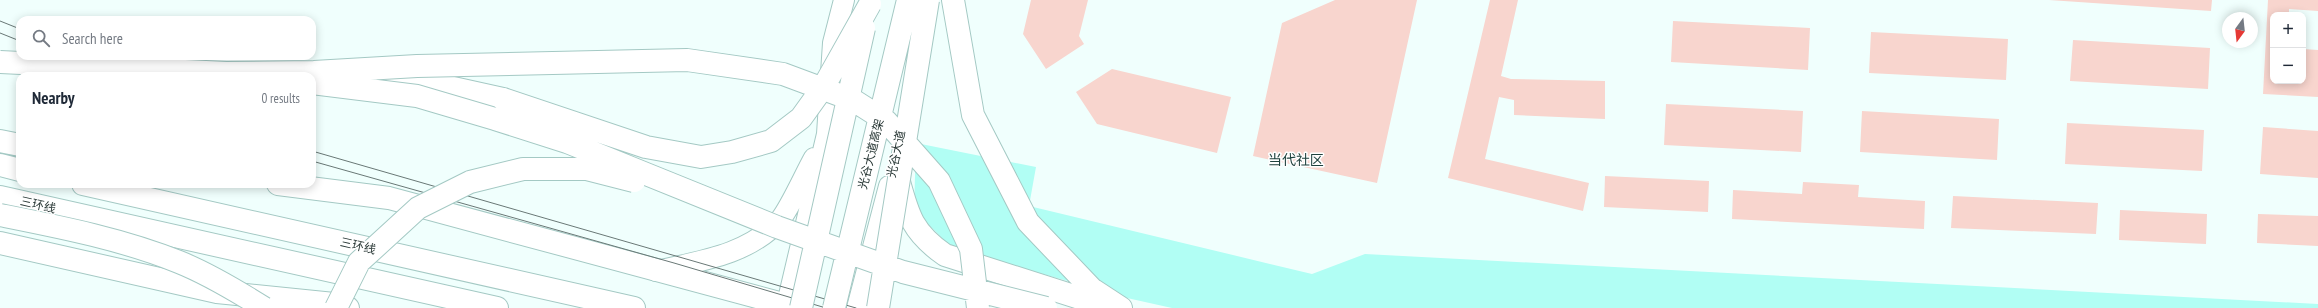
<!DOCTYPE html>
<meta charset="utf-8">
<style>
:root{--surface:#fff;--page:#f6f6f7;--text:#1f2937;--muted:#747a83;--line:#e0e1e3}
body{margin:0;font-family:"PT Sans Narrow","Noto Sans SC",sans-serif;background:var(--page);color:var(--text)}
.controls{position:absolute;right:12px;top:12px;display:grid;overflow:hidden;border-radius:8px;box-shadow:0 2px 10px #0003}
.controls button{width:36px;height:36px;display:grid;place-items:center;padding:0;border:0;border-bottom:1px solid var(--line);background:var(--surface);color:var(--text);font:20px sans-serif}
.compass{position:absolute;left:2222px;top:12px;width:36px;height:36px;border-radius:50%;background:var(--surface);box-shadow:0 2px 10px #0003;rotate:195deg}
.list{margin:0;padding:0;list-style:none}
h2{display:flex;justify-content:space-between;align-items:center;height:52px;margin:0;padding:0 16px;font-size:17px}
h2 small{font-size:13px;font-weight:400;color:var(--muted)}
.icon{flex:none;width:22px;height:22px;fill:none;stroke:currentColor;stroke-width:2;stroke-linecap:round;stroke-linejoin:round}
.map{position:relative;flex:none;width:2318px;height:308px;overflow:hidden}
.search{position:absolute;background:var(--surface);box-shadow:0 2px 10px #0003;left:16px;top:16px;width:300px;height:44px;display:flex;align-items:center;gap:10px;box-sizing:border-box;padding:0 14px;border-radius:12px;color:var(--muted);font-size:15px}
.panel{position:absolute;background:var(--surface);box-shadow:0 2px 10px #0003;left:16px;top:72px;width:300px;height:116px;border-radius:12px}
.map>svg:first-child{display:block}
.green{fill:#b1fef4}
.building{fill:#f8d5ce}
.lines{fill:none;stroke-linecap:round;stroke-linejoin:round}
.primary-casing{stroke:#a4c9c4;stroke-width:22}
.trunk-casing{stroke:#a4c9c4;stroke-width:24}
.primary{stroke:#fff;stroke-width:20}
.trunk{stroke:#fff;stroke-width:22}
.tram{stroke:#697876;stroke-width:1}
.trunk-bridge-casing{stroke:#a4c9c4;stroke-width:24;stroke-linecap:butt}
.trunk-bridge{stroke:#fff;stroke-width:22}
.labels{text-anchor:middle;stroke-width:3;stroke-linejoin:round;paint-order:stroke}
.street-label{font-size:12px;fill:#263533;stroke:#fff}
.quarter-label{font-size:14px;fill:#20423e;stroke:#fff}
</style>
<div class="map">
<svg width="2318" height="308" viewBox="0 0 2318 308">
<rect width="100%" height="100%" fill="#f0fffd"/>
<path class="green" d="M916 143 1036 167 1029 206 1312 274 1365 254 2318 304V308H1172L1127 298 952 248 914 210Z"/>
<path class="building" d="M1031 0H1088L1079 36 1084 44 1046 69 1023 34Z
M1335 0H1417L1377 183 1253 156 1282 23Z
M1490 0H1518L1501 76 1511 79 1605 81V119L1514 115V100L1499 97 1485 159 1589 183 1583 211 1448 178Z
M2049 0H2212L2211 11Z
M2268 0H2318V11L2289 9V15H2273V81H2303V49L2318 50V97L2263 94Z
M1673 21 1810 28 1808 70 1671 62Z
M1871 32 2008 39 2006 80 1869 73Z
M2073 40 2210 48 2208 89 2070 81Z
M1112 69 1231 97 1217 153 1097 124 1076 92Z
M1666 104 1803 111 1801 152 1664 145Z
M1862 111 1999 119 1997 160 1860 152Z
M2067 123 2204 130 2202 171 2065 164Z
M2263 127 2318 131V178L2260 174Z
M1605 176 1709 181 1708 212 1604 207Z
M1803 182 1859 185 1858 197 1925 201 1924 229 1732 219 1733 190 1802 194Z
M1953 196 2098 203 2096 234 1951 228Z
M2120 210 2207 214 2206 244 2119 240Z
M2258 214 2318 216V246L2257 243Z"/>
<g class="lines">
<g class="primary-casing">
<path id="primary" d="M656 271C700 261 748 255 780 220 790 208 805 174 814 158
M786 308 827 134 833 43 844 0
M857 308 889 186"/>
</g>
<g class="trunk-casing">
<path id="trunk" d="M953 0 973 115 1028 222 1092 289 1121 308
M365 76 417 80 503 99
M0 141 20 145
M0 165 20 170
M898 178C908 215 912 232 945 255L1108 307
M83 184 634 308
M278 184 389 198 798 308
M0 197 497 308
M0 243 217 292 334 304 348 308"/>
</g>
<use href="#primary" class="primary"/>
<use href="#trunk" class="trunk"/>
<path class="tram" d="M0 21 20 29
M0 33 20 41
M54 56 100 76
M80 56 125 76
M312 151 856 308
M312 161 674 263 826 308"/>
<g class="trunk-bridge-casing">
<path id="trunk-bridge" d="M0 62 226 73 314 72 417 66 687 60 783 74 853 100 886 121 939 181 971 249 978 308
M312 83 417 96 495 119 567 142 777 227 903 272 1046 308
M503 99 646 147 701 157 732 152 771 141 801 118 824 86 870 4
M0 215C60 227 122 239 179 262 209 274 237 291 264 308
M336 308 359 262 418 208 470 182 523 169H587L634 181
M801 308 864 28
M834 308 908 0
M878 308 928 0"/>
</g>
<use href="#trunk-bridge" class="trunk-bridge"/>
</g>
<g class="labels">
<g class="street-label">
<text transform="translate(871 154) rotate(-76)" y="4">光谷大道高架</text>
<text transform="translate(896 154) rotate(-78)" y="4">光谷大道</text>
<text transform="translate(38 205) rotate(13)" y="4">三环线</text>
<text transform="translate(358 246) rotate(13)" y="4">三环线</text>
</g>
<g class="quarter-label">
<text x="1296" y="165">当代社区</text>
</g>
</g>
</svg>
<div class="controls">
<button>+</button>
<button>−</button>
</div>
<svg class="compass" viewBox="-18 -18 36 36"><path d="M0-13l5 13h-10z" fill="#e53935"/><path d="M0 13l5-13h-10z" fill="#747a83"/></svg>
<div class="search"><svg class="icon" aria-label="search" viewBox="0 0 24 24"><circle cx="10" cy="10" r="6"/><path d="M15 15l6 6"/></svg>Search here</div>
<section class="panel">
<h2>Nearby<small>0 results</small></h2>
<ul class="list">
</ul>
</section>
</div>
